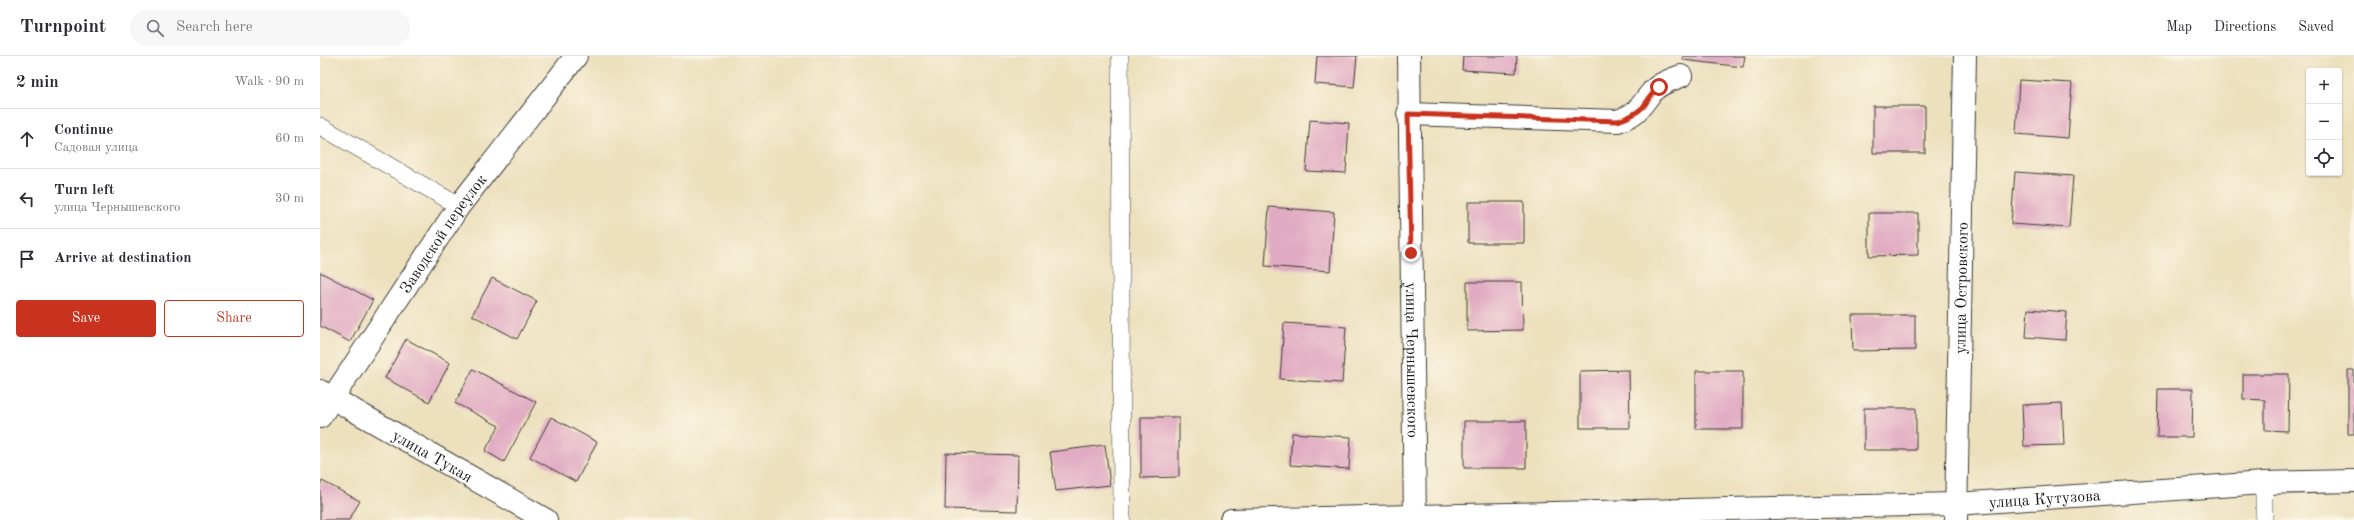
<!DOCTYPE html>
<meta charset="utf-8">
<style>
:root{--surface:#fff;--page:#f7f7f7;--text:#2b2b33;--muted:#7c7c81;--line:#e1e1e2;--accent:#c8321e}
body{margin:0;font-family:"Old Standard TT",serif;background:var(--page);color:var(--text)}
.controls{position:absolute;right:12px;top:12px;display:grid;overflow:hidden;border-radius:4px;box-shadow:0 1px 3px #0004}
.controls button{width:36px;height:36px;display:grid;place-items:center;padding:0;border:0;border-bottom:1px solid var(--line);background:var(--surface);color:var(--text);font:20px sans-serif}
.stop{position:absolute;width:12px;height:12px;margin:-9px;border:3px solid #c8321e;border-radius:50%;background:#fff}
.stop.end{background:#c8321e;border-color:#fff;box-shadow:0 1px 4px #0008}
.list{margin:0;padding:0;list-style:none}
h2{display:flex;justify-content:space-between;align-items:center;height:52px;margin:0;padding:0 16px;font-size:17px}
h2 small{font-size:13px;font-weight:400;color:var(--muted)}
.list li{display:grid;grid-template-columns:26px 1fr auto;gap:12px;align-items:center;box-sizing:border-box;height:60px;padding:0 16px;border-top:1px solid var(--line)}
.list b{display:block;font-size:15px;white-space:nowrap}
.list p{margin:0;font-size:13px;white-space:nowrap;color:var(--muted)}
.list em{font-size:13px;font-style:normal;color:var(--muted)}
.actions{display:flex;gap:8px;padding:12px 16px}
.actions a{flex:1;padding:9px 0;border:1px solid var(--accent);border-radius:4px;text-align:center;font-size:14px;color:var(--accent)}
.actions .main{background:var(--accent);color:#fff}
.icon{flex:none;width:22px;height:22px;fill:none;stroke:currentColor;stroke-width:2;stroke-linecap:round;stroke-linejoin:round}
.map{position:relative;flex:none;width:2034px;height:464px;overflow:hidden}
header{display:flex;align-items:center;gap:24px;box-sizing:border-box;height:56px;padding:0 20px;background:var(--surface);border-bottom:1px solid var(--line)}
header strong{font-size:19px}
nav{display:flex;gap:22px;margin-inline-start:auto;font-size:14px}
.search{width:280px;height:36px;background:var(--page);display:flex;align-items:center;gap:10px;box-sizing:border-box;padding:0 14px;border-radius:22px;color:var(--muted);font-size:15px}
main{display:flex}
aside{flex:1;background:var(--surface)}
.map>svg:first-child{display:block}
.building{fill:#e1acc3}
.lines{fill:none;stroke-linecap:round;stroke-linejoin:round}
.service-casing{stroke:#3b3934;stroke-width:18}
.minor-casing{stroke:#3b3934;stroke-width:24}
.service{stroke:#fff;stroke-width:17}
.minor{stroke:#fff;stroke-width:22}
.route{stroke:#c8321e;stroke-width:5}
.labels{text-anchor:middle;stroke-width:3.5;stroke-linejoin:round;paint-order:stroke}
.street-label{font-size:16px;fill:#1c1c1c;stroke:#fcf5e5}
</style>
<header>
<strong>Turnpoint</strong>
<div class="search"><svg class="icon" aria-label="search" viewBox="0 0 24 24"><circle cx="10" cy="10" r="6"/><path d="M15 15l6 6"/></svg>Search here</div>
<nav><a>Map</a><a>Directions</a><a>Saved</a></nav>
</header>
<main>
<aside>
<h2>2 min<small>Walk · 90 m</small></h2>
<ul class="list">
<li><svg class="icon" aria-label="ahead" viewBox="0 0 24 24"><path d="M12 20V5M6 11l6-6 6 6"/></svg><div><b>Continue</b><p>Садовая улица</p></div><em>60 m</em></li>
<li><svg class="icon" aria-label="left" viewBox="0 0 24 24"><path d="M17 20v-9H6M10 6l-5 5 5 5"/></svg><div><b>Turn left</b><p>улица Чернышевского</p></div><em>30 m</em></li>
<li><svg class="icon" aria-label="arrive" viewBox="0 0 24 24"><path d="M6 21V4h12l-3 4 3 4H6"/></svg><div><b>Arrive at destination</b></div></li>
</ul>
<div class="actions"><a class="main">Save</a><a>Share</a></div>
</aside>
<div class="map">
<svg width="2034" height="464" viewBox="0 0 2034 464">
<rect width="100%" height="100%" fill="#fcf5e5"/>
<filter id="ink" filterUnits="userSpaceOnUse"><feTurbulence type="fractalNoise" baseFrequency=".025" numOctaves="2"/><feDisplacementMap in="SourceGraphic" scale="8" xChannelSelector="R" yChannelSelector="G"/><feConvolveMatrix kernelMatrix="1 2 1 2 8 2 1 2 1" color-interpolation-filters="sRGB"/></filter>
<filter id="wash" filterUnits="userSpaceOnUse"><feTurbulence type="fractalNoise" baseFrequency=".012" numOctaves="4" result="noise"/><feDisplacementMap in="SourceGraphic" scale="16" xChannelSelector="R" yChannelSelector="G"/><feGaussianBlur stdDeviation="0.9" result="paint"/><feColorMatrix in="noise" values="0 0 0 0 0 0 0 0 0 0 0 0 0 0 0 0 0 1.4 0 .05"/><feComposite in="paint" operator="in"/></filter>
<g filter="url(#wash)">
<rect width="100%" height="100%" fill="#ece0bd"/>
<g id="blocks">
<path class="building" d="M997 0H1037L1034 31 995 28Z
M1143 0H1197L1196 17 1142 14Z
M1363 0H1425L1423 11 1363 4Z
M1699 24 1752 27 1748 82 1696 78Z
M1553 50H1605V97H1553Z
M990 64 1029 67 1026 117 986 115Z
M1695 116 1753 120 1749 172 1691 168Z
M1148 146H1204V187H1148Z
M949 151 1014 156 1010 215 945 210Z
M1549 157H1598V199L1549 200Z
M0 216 53 244 30 286 0 270Z
M172 222 217 245 197 283 152 259Z
M1147 226H1202L1203 274 1147 275Z
M1708 253 1747 256 1745 284 1706 281Z
M1532 259H1595V294L1533 295Z
M964 267 1026 271 1022 327 960 323Z
M86 283 130 307 109 346 65 322Z
M153 313 216 346 184 406 165 395 179 370 135 347Z
M1309 314 1310 372H1260V315Z
M2028 314H2034V378H2028Z
M1376 315H1423V373H1376Z
M1923 318H1969L1968 375 1945 374V344L1923 343Z
M1838 333H1873L1872 381H1837Z
M1742 347 1744 389 1704 390 1702 349Z
M1544 352H1596V394H1544Z
M231 361 277 386 256 426 210 401Z
M821 361H859V421L821 422Z
M1144 365H1206V412H1144Z
M972 377 1031 381 1029 413 970 409Z
M785 389 790 429 736 435 730 396Z
M626 397 698 399 697 455 625 453Z
M2 425 40 445 29 464H0V429Z"/>
</g>
</g>
<g filter="url(#ink)">
<use href="#blocks" fill-opacity="0" stroke="#3b3934" stroke-width="1"/>
<g class="lines">
<g class="service-casing">
<path id="service" d="M800 0 802 464
M0 70 139 150
M1944 427V464"/>
</g>
<g class="minor-casing">
<g id="minor">
<path id="s1" d="M1089 0 1095 464"/>
<path d="M1088 58 1298 65C1319 57 1318 53 1331 37 1338 28 1350 24 1361 20"/>
<path id="s2" d="M0 335 226 464"/>
<path id="s3" d="M0 361 139 150 256 0"/>
<path id="s4" d="M911 464 1636 448 1944 427 2034 425"/>
<path id="s5" d="M1636 464 1645 0"/>
</g>
</g>
<use href="#service" class="service"/>
<use href="#minor" class="minor"/>
</g>
</g>
<g class="lines" filter="url(#ink)">
<path class="route" d="M1091 197 1088 58 1298 65C1307 62 1316 58 1323 51 1329 44 1331 37 1339 31"/>
</g>
<g class="labels">
<g class="street-label">
<text dy="6" stroke="none"><textPath href="#s3" startOffset="221">Заводской переулок</textPath></text>
<text dy="6" stroke="none"><textPath href="#s5" startOffset="232">улица Островского</textPath></text>
<text dy="6" stroke="none"><textPath href="#s1" startOffset="304">улица Чернышевского</textPath></text>
<text dy="6" stroke="none"><textPath href="#s2" startOffset="130">улица Тукая</textPath></text>
<text dy="6" stroke="none"><textPath href="#s4" startOffset="814">улица Кутузова</textPath></text>
</g>
</g>
</svg>
<div class="controls">
<button>+</button>
<button>−</button>
<button><svg class="icon" aria-label="locate" viewBox="0 0 24 24"><circle cx="12" cy="12" r="6"/><path d="M12 2v4M12 18v4M2 12h4M18 12h4"/></svg></button>
</div>
<div class="stop" style="left:1339px;top:31px"></div>
<div class="stop end" style="left:1091px;top:197px"></div>
</div>
</main>
